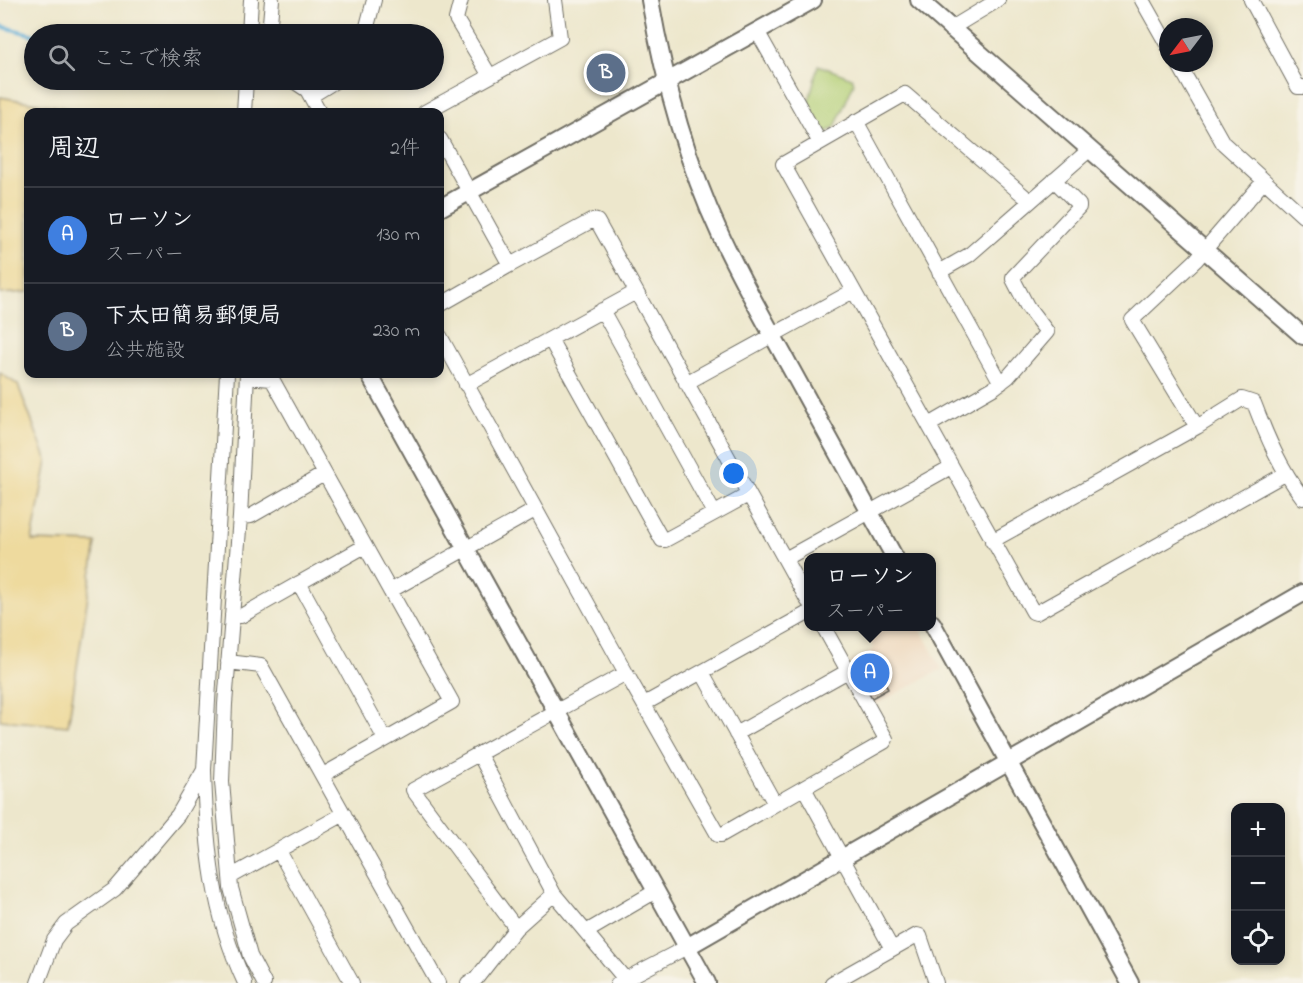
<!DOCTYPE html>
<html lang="ja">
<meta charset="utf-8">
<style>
:root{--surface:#171b24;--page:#20242c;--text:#f1f3f6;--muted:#9ea1a6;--line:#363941;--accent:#0f766e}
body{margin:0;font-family:"Indie Flower","Klee One",sans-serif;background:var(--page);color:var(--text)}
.controls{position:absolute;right:18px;bottom:18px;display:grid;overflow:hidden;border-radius:12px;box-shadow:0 3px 9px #0003}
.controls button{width:54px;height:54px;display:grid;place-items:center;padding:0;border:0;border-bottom:2px solid var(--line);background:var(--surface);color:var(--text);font:30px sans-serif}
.compass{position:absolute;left:1159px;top:18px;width:54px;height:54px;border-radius:50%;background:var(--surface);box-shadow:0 3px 9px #0003;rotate:238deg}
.you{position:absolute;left:734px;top:474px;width:21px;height:21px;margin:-15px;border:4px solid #fff;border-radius:50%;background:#1a73e8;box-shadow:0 0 0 9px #1a73e833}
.badge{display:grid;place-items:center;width:39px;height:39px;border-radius:50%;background:var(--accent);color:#fff;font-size:20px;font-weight:700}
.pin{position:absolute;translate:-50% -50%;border:3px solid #fff;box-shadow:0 2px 6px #0006}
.popup{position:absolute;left:804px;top:553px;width:132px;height:78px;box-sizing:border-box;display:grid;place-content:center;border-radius:12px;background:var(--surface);filter:drop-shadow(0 2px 4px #0005);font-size:20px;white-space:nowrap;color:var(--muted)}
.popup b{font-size:22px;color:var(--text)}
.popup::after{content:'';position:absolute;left:50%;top:100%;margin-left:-12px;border:12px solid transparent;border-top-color:var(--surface)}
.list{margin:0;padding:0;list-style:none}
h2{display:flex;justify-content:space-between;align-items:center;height:78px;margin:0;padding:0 24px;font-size:26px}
h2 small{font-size:20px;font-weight:400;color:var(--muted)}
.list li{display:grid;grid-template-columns:39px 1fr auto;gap:18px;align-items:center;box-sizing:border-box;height:96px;padding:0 24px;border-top:2px solid var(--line)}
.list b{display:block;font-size:22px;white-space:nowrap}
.list p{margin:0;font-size:20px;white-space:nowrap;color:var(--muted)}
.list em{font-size:20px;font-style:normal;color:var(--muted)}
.icon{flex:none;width:33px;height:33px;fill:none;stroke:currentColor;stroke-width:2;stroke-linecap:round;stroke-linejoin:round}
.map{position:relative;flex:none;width:1303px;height:983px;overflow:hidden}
.search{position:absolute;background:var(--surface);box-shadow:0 3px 9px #0003;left:24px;top:24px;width:420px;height:66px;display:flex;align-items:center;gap:15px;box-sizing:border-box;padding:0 21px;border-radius:33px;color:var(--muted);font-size:22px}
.panel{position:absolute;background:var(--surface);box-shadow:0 3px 9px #0003;left:24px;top:108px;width:420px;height:270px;border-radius:12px}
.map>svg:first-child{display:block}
.built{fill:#eed7bb}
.green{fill:#b3cf75;stroke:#6f7d50;stroke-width:1.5}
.sand{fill:#eeda9e;stroke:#8c8264;stroke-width:1.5}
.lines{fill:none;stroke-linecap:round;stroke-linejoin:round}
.stream{stroke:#5aacd5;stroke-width:4}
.building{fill:#de967d}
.minor-casing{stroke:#6f6d63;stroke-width:16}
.tertiary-casing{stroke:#6f6d63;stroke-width:20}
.minor{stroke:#fff;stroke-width:14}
.tertiary{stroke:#fff;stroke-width:16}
</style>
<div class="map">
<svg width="1303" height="983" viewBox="0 0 1303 983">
<rect width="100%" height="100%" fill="#f7f3e8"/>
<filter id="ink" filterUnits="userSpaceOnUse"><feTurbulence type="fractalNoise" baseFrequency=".0167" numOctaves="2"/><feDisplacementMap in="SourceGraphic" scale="12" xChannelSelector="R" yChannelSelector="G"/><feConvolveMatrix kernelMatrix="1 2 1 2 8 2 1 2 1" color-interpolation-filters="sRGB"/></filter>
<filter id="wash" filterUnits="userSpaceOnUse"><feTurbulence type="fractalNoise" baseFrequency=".008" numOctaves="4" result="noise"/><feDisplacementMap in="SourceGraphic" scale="24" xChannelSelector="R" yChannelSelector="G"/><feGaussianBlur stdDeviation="1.35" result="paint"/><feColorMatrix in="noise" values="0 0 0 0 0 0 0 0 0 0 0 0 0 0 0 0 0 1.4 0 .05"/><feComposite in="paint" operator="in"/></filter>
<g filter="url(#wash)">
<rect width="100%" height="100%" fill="#ede7cc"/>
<path class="built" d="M861 627H919L942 669 873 706 850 663 874 649Z"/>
<path class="green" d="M818 65 852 78 854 83 835 127 825 133 820 131 807 109Z"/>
<path class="sand" d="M0 97 71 109V112H28V292L0 294Z
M0 373 18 385 47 461 32 541 96 543 68 726 0 720Z"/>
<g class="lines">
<path class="stream" d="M0 26 34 35
M206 80 233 82"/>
</g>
<g id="blocks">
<path class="building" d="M872 656 888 689 872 698 854 666Z"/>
</g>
</g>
<g filter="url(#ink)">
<use href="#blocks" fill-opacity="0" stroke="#6f6d63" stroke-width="1.5"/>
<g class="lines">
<g class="minor-casing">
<path id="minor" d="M461 0 456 19 490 76
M1142 0 1168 46
M1251 0 1298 87H1303
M950 29 998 0
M757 31 819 141
M249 34 251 0
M269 34 272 0
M365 34 374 0
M1178 63 1223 143 1303 216
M292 80 307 90 319 112
M311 96 337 80
M244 112 246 80
M425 112 560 38 555 0
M856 121 1001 383
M440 139 510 265 593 220 597 221 808 601
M1030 201 905 94 783 164 1033 612 1036 613 1285 474
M939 272 969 255 1089 150
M440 305 510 265
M602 310 714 513
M440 336 626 673
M550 339 662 540H665L748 495
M227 374 204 770C206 846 212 913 245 983
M247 374 240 517 225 704 222 782 231 888 250 956 264 983
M247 377 272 379 452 702 323 775
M686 383 853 291
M466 385 636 292
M929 425 995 387 1008 377 1047 332 1027 306 1013 279V277L1079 207V205L1054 180
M1197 427 1132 320 1196 260 1264 181
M240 517 251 516 324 474
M992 541 1197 427 1242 399 1254 403C1267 437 1280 468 1303 498
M785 559 951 467
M299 583 385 739
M390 591 535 510
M232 615 241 616 365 546
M228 662 261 666 438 983
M702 672 775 804
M644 704 808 613
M736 734 848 671
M479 754 554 894 625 979
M804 788 892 949
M279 851 352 983
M230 877 344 814
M516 928 413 790 626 673 718 835H721L884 742 886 739 823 626
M586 932 656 891
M38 983 54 940 66 924 115 889 178 815 204 770
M468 983 476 979 516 928 554 894
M618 983 687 947
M832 983 917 935 920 936 936 983"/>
</g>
<g class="tertiary-casing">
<path id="tertiary" d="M650 0C664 80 686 161 720 234 741 280 766 323 790 367 825 430 860 494 895 558
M919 0 1303 336
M440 208 813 0
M369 374 707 983
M932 623 1130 983
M687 947 1303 593"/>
</g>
<use href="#minor" class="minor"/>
<use href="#tertiary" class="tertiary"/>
</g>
</g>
</svg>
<div class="controls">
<button>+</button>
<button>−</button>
<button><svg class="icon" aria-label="locate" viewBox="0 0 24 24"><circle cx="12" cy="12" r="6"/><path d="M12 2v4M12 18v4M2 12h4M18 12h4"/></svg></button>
</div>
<svg class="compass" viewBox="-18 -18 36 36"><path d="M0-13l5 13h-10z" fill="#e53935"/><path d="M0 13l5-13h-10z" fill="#9ea1a6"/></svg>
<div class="you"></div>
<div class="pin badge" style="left:870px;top:673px;background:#3f7fe0">A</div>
<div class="popup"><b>ローソン</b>スーパー</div>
<div class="pin badge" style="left:606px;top:73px;background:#5c6f8a">B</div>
<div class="search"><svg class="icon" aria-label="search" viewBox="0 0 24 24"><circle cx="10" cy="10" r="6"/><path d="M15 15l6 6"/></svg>ここで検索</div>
<section class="panel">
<h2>周辺<small>2件</small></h2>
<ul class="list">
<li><span class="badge" style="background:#3f7fe0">A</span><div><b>ローソン</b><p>スーパー</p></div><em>130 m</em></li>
<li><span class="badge" style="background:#5c6f8a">B</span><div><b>下太田簡易郵便局</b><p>公共施設</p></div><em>230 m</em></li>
</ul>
</section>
</div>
